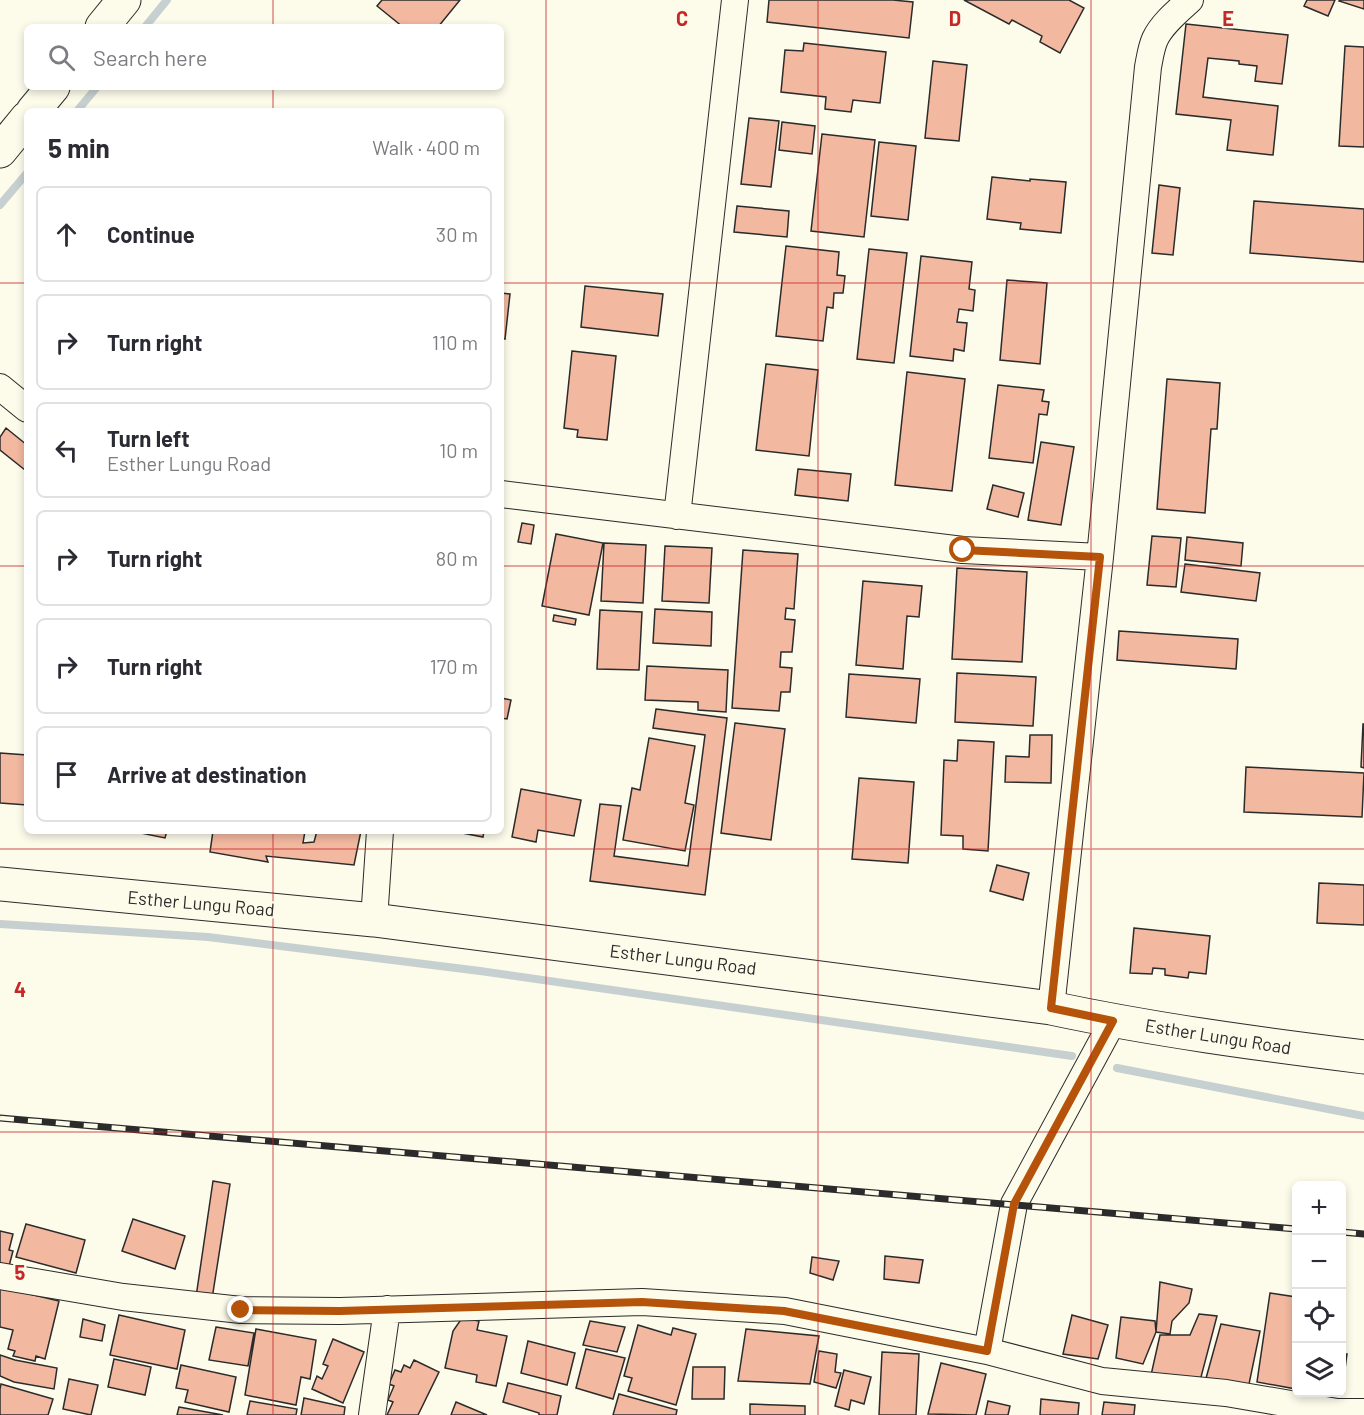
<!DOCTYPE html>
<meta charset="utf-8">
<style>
:root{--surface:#fff;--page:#f7f7f7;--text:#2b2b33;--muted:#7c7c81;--line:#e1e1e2}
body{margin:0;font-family:Barlow,sans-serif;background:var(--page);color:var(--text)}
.controls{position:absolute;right:18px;bottom:18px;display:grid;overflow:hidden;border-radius:9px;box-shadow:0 3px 9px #0003}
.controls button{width:54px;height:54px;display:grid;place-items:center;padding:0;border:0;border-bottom:2px solid var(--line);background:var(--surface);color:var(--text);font:30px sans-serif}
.stop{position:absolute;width:18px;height:18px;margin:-14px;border:4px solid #b45309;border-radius:50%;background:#fff}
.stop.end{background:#b45309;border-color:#fff;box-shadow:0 2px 6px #0008}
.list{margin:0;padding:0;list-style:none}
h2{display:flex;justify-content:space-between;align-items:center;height:78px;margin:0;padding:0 24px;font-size:26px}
h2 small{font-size:20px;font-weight:400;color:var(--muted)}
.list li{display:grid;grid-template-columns:39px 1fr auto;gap:18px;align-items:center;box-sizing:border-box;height:96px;margin:0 12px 12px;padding:0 12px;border:2px solid var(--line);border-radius:9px}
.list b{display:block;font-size:22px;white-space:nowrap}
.list p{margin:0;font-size:20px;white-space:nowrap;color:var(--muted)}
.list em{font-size:20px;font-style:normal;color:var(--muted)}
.icon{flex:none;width:33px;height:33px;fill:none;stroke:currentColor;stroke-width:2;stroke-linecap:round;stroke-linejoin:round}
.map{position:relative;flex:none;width:1364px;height:1415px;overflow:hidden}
.search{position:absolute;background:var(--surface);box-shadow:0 3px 9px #0003;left:24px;top:24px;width:480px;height:66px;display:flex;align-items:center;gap:15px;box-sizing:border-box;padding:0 21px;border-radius:9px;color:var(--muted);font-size:22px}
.panel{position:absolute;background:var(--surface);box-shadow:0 3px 9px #0003;left:24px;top:108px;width:480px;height:726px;border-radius:9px}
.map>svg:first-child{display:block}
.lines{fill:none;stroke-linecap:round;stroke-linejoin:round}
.stream{stroke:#c7d0d0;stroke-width:8}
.building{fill:#f2b8a0;stroke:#2b2b2b;stroke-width:1.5}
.street-casing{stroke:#2b2b2b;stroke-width:28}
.secondary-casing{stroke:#2b2b2b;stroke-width:35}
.street{stroke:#fdfbea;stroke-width:26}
.secondary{stroke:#fdfbea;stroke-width:33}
.rail-casing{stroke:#2b2b2b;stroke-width:7}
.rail{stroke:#fdfbea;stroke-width:4.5;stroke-dasharray:14;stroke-linecap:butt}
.route{stroke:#b45309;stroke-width:8}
.grid{fill:none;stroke:#c62828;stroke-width:1.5;stroke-opacity:0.55}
.labels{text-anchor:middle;stroke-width:4.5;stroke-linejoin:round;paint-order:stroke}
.street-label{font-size:18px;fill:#2b2b2b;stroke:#fdfbea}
.grid-label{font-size:20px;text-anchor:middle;font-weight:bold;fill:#c62828;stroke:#fdfbea;stroke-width:4.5;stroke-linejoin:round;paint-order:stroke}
</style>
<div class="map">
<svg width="1364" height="1415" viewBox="0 0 1364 1415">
<rect width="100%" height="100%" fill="#fdfbea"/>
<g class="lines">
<path class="stream" d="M145 27 167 0
M77 111 97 87
M0 205 27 173
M0 924 208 937 480 971 1072 1056
M1117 1068 1364 1116"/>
</g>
<path class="building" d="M382 0H460L438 27H403L377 6Z
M769 0H893L913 2 909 38 767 22Z
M964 0H1069L1084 8 1060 53 1040 42 1042 36 1012 20 1009 24Z
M1307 0H1335L1328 16 1304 6Z
M1340 0H1364V9L1339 1Z
M1186 24 1288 35 1282 84 1255 81 1257 66 1239 64V61L1208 58 1203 97 1278 106 1273 155 1227 150 1231 120 1176 114Z
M804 43 886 52 880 103 853 100 851 112 825 109 826 97 781 92 785 50 803 51Z
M1345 46 1364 47V147L1339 146Z
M933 61 967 65 959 141 925 138Z
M749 118 779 121 771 187 741 184Z
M782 122 815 126 812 154 779 150Z
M822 134 875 140 864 237 811 231Z
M879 142 916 146 908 220 871 216Z
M992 177 1030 181V179L1066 182 1061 233 1020 229 1021 223 987 219Z
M1159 185 1180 188 1173 255 1152 253Z
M1254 201 1364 209V262L1250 253Z
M737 206 789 211 787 237 734 232Z
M786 246 839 252 837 275 845 276 843 293H834L833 308 827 307 823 341 776 336Z
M869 249 907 253 894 363 857 359Z
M921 256 972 262 969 289 975 290 973 311 959 309 957 322 967 323 964 351 954 349 953 361 910 356Z
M1007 280 1047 283 1040 364 1000 360Z
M585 286 663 294 658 336 581 327Z
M501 293 510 294 505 339 501 338Z
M572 351 616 356 607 440 577 437 578 430 564 428Z
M766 364 818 370 809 456 756 450Z
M907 372 965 379 952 491 895 485Z
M1167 379 1220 383 1217 429H1211L1205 513 1157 509Z
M998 385 1044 390 1042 401 1049 402 1047 415 1039 414 1033 463 989 458Z
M6 428 27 445V467L25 470 0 450V437Z
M1041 442 1074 447 1061 525 1028 520Z
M798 469 851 474 848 501 795 495Z
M993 485 1024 493 1018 517 987 509Z
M522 523 534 525 531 544 518 542Z
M556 534 603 543 589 615 542 606Z
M1152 536 1181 538 1176 587 1147 585Z
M1187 537 1243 543 1241 566 1185 560Z
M604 543 646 545 643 603 601 601Z
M665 546 712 548 709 603 662 601Z
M743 550 798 554 794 609 786 608 785 619 795 620 792 652H781L780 667 792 668 790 692H781L779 711 732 708Z
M1185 564 1260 573 1256 601 1181 592Z
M957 568 1027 572 1022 662 952 659Z
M863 581 922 586 919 617 907 616 903 669 856 665Z
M655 609 712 612 711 646 653 643Z
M600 610 642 612 639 670 597 669Z
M554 615 576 619 575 625 553 621Z
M1119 631 1238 639 1236 669 1117 660Z
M647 666 728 670 726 712 698 710V702L645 700Z
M957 673 1036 677 1033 726 955 722Z
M849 674 920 679 916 723 846 717Z
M501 698 511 700 507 719 501 718Z
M656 709 727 718 705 895 590 881 600 804 621 806 614 856 688 866 705 735 653 728Z
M735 723 785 729 771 840 721 833Z
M1363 724H1364V768L1361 767Z
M1030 735H1052L1051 783 1005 782 1006 756 1029 757Z
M649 738 695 746 685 803 694 805 685 851 623 840 632 788 640 790Z
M958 740 994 742 988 851 963 849V836L941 835 944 760 957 761Z
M0 753 27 755V805L0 803Z
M1246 767 1364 773 1362 817 1244 812Z
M859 778 914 782 908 863 852 859Z
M521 789 581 800 574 836 538 830 536 842 512 837Z
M131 831H167L165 838Z
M213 831H305L303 843 314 842 317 831H361L354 865 266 856 268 862 210 852Z
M452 831H484L483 837Z
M997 865 1029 873 1023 900 990 891Z
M1319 883 1364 885V925L1317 923Z
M1134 928 1210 936 1206 974 1189 972 1188 978 1165 975V969L1153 968 1152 974 1130 973Z
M213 1181 230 1184 212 1299 196 1297Z
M133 1219 185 1236 175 1269 122 1251Z
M26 1224 85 1240 76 1273 16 1257Z
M0 1231 13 1234 9 1250 13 1251 9 1266 0 1264Z
M885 1256 923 1260 919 1283 884 1279Z
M812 1257 839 1261 833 1280 810 1273Z
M1160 1282 1192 1289 1189 1303 1172 1321 1170 1334 1156 1332Z
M0 1287 59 1301 45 1359 36 1356 35 1361 13 1356 15 1351 8 1349 13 1330 0 1327Z
M1270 1293 1296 1297V1389L1257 1382Z
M1199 1314 1217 1316 1200 1381 1151 1375 1160 1335H1190Z
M119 1315 185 1330 177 1369 110 1355Z
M1072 1315 1108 1325 1098 1359 1063 1354Z
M1121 1317 1155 1321 1156 1332 1143 1364 1116 1358Z
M462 1318 479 1321 477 1330 507 1336 496 1386 476 1382 477 1375 445 1368 453 1331Z
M83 1319 105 1325 102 1341 80 1337Z
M590 1321 625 1327 617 1352 583 1345Z
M1221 1324 1260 1331 1248 1389 1205 1382Z
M638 1325 671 1335 673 1328 696 1334 676 1405 628 1391 632 1378 624 1376Z
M216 1327 254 1333 248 1366 209 1360Z
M256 1329 316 1340 310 1379 301 1377 296 1405 245 1395Z
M746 1329 819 1336 810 1384 738 1381Z
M333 1339 364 1352 343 1403 312 1389 317 1376 322 1379 328 1366 323 1364Z
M528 1341 575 1353 567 1385 521 1373Z
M586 1349 625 1358 613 1399 576 1388Z
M819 1351 837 1354 835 1372 841 1373 836 1388 814 1382Z
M882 1352 919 1354 916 1415H879Z
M1342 1354H1347L1342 1391Z
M0 1355 15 1360 57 1368 54 1389 14 1382 0 1376Z
M114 1359 151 1367 145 1395 108 1387Z
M414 1360 439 1372 418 1415H387L393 1402 388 1400 394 1386 389 1384 395 1370 401 1372 404 1365 410 1368Z
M941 1363 986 1374 976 1415 928 1414Z
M181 1365 236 1377 229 1412 185 1402 188 1390 176 1388Z
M693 1367H725L724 1399H692Z
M844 1370 871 1377 864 1404 851 1400 849 1410 835 1406Z
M69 1379 98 1385 91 1415 63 1409Z
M508 1383 561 1396 557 1415H539V1413L503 1402Z
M1 1384 53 1399 48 1415H0V1389Z
M619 1394 677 1410 676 1415H613Z
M304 1398 345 1407 344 1415H301Z
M1041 1399 1079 1403 1078 1415H1040Z
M250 1401 297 1409 296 1415H247Z
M988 1401 1010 1406 1008 1415H985Z
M456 1402 487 1415H451Z
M1104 1402 1135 1405 1134 1415H1102Z
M750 1404 805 1406V1415H750Z
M179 1407 223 1415H177Z"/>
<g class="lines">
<g class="street-casing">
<path id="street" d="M0 387 27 409
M501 494 963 550 1100 557
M677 516 735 0
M374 920 380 831
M1051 1008 1100 557 1148 67C1150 57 1151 48 1155 39 1162 24 1178 11 1190 0
M0 1276 123 1297 241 1310 340 1311 642 1302 785 1311 987 1351 1102 1381 1226 1393 1337 1412H1364
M987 1351 1014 1204 1113 1021
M372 1415 387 1309"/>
</g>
<g class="secondary-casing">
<path id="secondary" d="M102 27 124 0
M33 111 53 87
M0 151 27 118
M0 884 374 920 1051 1008C1154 1030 1259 1044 1364 1057"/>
</g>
<use href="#street" class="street"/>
<use href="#secondary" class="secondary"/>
<g class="rail-casing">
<path id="rail" d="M0 1118 1296 1229
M1342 1232 1364 1234"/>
</g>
<use href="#rail" class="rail"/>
</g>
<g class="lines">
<path class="route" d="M241 1310 340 1311 642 1302 784 1311 987 1351 1014 1204 1113 1021 1051 1008 1100 557 963 550"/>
</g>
<path class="grid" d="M273 0V27M546 0V1415M818 0V1415M1091 0V1415M273 87V111M0 283H27M501 283H1364M0 566H27M501 566H1364M273 831V1415M0 849H1364M0 1132H1364"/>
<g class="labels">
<g class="street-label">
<text transform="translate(201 904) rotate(5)" y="6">Esther Lungu Road</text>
<text transform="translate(683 960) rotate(7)" y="6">Esther Lungu Road</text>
<text transform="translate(1218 1037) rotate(9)" y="6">Esther Lungu Road</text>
</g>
</g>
<g class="grid-label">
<text x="682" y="26">C</text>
<text x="955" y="26">D</text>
<text x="1228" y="26">E</text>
<text x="20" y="997">4</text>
<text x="20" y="1280">5</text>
</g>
</svg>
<div class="controls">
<button>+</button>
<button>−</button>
<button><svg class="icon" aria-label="locate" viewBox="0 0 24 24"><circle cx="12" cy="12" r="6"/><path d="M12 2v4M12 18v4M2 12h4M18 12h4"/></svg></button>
<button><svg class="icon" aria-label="layers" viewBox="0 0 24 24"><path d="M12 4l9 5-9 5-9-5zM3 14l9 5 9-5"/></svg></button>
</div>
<div class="stop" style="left:963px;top:550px"></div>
<div class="stop end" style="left:241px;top:1310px"></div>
<div class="search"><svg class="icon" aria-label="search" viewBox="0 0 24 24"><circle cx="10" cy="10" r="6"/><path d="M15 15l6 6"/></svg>Search here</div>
<section class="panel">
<h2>5 min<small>Walk · 400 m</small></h2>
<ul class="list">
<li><svg class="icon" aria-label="ahead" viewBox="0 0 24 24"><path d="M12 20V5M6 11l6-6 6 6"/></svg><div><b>Continue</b></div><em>30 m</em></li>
<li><svg class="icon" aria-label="right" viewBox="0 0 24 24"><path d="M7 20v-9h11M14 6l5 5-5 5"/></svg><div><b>Turn right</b></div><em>110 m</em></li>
<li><svg class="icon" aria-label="left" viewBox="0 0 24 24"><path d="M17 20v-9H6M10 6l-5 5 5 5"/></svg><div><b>Turn left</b><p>Esther Lungu Road</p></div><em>10 m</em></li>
<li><svg class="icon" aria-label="right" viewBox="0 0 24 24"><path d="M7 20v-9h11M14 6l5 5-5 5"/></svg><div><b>Turn right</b></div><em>80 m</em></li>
<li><svg class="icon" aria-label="right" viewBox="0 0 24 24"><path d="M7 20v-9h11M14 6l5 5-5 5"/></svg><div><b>Turn right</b></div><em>170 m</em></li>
<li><svg class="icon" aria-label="arrive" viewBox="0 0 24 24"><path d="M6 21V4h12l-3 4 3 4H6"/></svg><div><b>Arrive at destination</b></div></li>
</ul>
</section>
</div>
